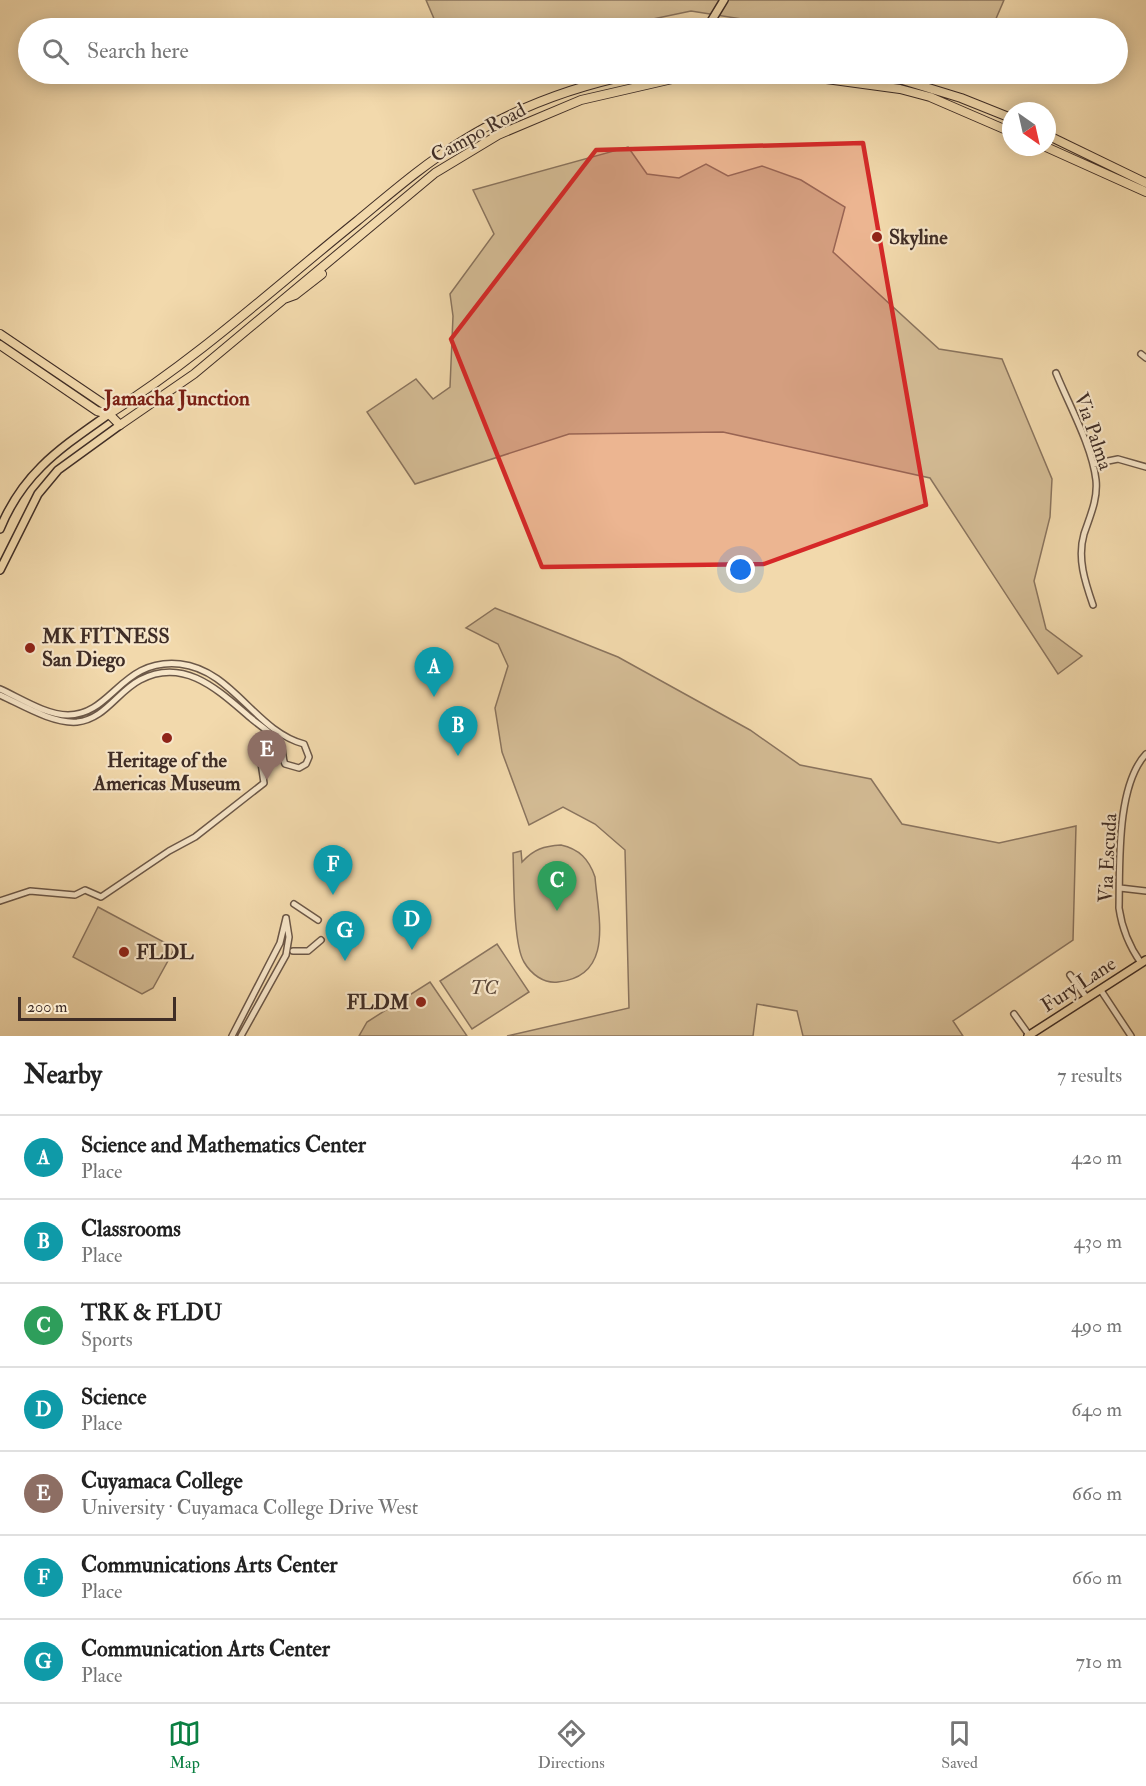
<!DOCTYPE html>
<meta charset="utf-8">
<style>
:root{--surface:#fff;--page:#f2f2f2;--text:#222;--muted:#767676;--line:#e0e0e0;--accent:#0b8043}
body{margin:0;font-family:"IM FELL Double Pica",serif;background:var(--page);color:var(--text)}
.compass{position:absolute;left:1002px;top:102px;width:54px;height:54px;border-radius:50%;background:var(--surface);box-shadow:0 3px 15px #0003;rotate:146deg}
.scale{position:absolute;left:18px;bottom:15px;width:158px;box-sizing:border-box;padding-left:6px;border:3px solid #3f2d26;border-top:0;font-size:16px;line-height:21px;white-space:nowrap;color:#3f2d26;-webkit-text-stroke:4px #f7e6c9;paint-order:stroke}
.you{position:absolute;left:741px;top:570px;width:21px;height:21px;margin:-15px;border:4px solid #fff;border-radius:50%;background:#1a73e8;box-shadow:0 0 0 9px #1a73e833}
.badge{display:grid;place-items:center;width:39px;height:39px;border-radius:50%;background:var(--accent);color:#fff;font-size:20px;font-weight:700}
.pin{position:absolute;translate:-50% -50px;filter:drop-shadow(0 2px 3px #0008)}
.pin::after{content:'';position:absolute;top:32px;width:21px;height:18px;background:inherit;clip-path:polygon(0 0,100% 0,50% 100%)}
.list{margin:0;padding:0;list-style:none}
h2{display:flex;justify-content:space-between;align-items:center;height:78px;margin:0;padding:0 24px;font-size:26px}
h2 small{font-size:20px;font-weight:400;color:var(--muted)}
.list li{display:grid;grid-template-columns:39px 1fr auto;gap:18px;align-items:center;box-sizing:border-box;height:84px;padding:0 24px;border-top:2px solid var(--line)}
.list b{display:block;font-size:22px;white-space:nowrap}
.list p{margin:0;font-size:20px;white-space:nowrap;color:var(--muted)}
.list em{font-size:20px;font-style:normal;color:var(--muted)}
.icon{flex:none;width:33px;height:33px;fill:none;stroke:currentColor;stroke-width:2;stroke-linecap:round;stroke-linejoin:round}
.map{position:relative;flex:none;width:1146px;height:1036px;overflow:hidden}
.search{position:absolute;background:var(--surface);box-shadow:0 3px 15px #0003;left:18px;right:18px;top:18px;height:66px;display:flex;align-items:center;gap:15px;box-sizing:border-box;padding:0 21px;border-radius:33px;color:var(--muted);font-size:22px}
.sheet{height:666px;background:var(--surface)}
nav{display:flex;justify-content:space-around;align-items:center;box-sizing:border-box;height:84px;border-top:2px solid var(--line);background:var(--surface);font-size:16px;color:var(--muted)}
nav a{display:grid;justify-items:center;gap:3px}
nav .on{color:var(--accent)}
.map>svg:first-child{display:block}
.green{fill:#d4bc95;stroke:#8a745e;stroke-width:1.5}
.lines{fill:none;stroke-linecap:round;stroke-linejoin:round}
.minor-casing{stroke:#6c5848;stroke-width:8}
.major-casing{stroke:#3f2d26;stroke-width:10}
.highway-casing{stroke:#3f2d26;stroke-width:10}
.minor{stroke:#f7e6c9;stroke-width:5}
.major{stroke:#f2d9ac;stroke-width:7}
.highway{stroke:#f2d9ac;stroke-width:8}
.marked{fill:#d62828;fill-opacity:0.2;stroke:#d62828;stroke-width:4.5;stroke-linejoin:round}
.poi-dot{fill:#8f2418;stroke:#f7e6c9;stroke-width:2}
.labels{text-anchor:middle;stroke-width:4.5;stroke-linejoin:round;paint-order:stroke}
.street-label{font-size:20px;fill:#3f2d26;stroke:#f7e6c9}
.poi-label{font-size:20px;font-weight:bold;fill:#3f2d26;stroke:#f7e6c9;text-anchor:start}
.park-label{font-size:20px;font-style:italic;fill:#5d4a3c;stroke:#f7e6c9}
.neighbourhood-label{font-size:21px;font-weight:bold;fill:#7a1f14;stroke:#f7e6c9}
</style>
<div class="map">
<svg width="1146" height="1036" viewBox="0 0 1146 1036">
<rect width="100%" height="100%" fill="#f2d9ac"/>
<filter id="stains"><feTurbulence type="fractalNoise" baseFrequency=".00333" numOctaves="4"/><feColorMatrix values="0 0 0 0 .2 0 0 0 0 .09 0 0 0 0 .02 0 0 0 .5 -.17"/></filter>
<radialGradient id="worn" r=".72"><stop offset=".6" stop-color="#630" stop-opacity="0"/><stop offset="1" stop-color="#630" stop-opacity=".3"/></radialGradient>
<path class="green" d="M426 0H1004L992 28H798L691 11 610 28H438Z
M628 147 647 174 679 178 706 164 728 176 762 166 801 180 845 207 833 252 939 349 1002 359 1052 479 1050 517 1034 581 1046 629 1082 656 1058 674 930 478 723 432 569 434 415 484 367 412 416 379 433 399 450 387 453 316 450 294 494 234 473 190Z
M495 608 618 657 750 730 800 765 871 779 902 824 999 843 1076 826 1073 940 953 1021 963 1036H803L797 1011 757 1004 753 1036H507L629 1008 625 850 595 824 563 807 529 825 502 752 495 708 508 666 498 644 466 628Z
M561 845C579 849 589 859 595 877 598 916 615 976 558 982 544 984 531 974 524 962 513 944 514 877 513 853L521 851 522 862C534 849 544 846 561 845Z
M98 907 175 948 153 988 142 994 73 957Z
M497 944 529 992 472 1029 440 981Z
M430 982 467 1036H359L367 1022Z"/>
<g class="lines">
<g class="minor-casing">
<path id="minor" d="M1141 354 1146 358
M1056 373C1069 405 1092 446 1096 480 1098 499 1090 516 1084 534 1077 558 1085 582 1093 605
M1093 464 1118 459 1146 467
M0 689C20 698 46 715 68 715 112 715 121 658 180 664 233 670 255 731 304 744L309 757 306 764 299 768 285 764C282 758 284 753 281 747 277 736 260 726 252 719 220 692 185 656 140 680 117 692 105 719 77 722 53 724 22 705 0 695
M1120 888 1146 891
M0 901 30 891 75 895 85 890 101 897 169 851 195 837 264 783 260 756 267 731
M294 904 318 920
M293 951H308L321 940
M1141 963C1129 946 1122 929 1119 908 1120 865 1116 786 1146 754
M1070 975 1087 998
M1100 989 1131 1036
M1014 1014 1029 1035
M232 1036 280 943 286 918
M241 1036 286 955 289 937 286 918"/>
</g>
<g class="major-casing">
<path id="major" d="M707 28 724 0
M0 529C23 472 61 448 109 414
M0 570 38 494 58 470 120 425
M1028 1036 1146 960"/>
</g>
<g class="highway-casing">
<path id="highway" d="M883 74 961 98 1011 118
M1047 135 1146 183
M1046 147 1146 192
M284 299 295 295 322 274
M0 334 105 405 109 414 120 425 194 374 435 173 498 135 581 100 681 77 732 75 819 78 900 89 930 97 1011 132
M0 345 97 411 109 414C198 358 275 287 357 221 391 193 424 164 462 141 515 108 575 86 635 74"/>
</g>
<use href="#minor" class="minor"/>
<use href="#major" class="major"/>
<use href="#highway" class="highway"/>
</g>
<path class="marked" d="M863 143 926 505 764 564 542 567 451 339 596 150Z"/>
<g class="poi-dot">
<circle cx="877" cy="237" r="6"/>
<circle cx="30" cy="648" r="6"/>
<circle cx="167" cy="738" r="6"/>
<circle cx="124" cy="952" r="6"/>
<circle cx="421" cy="1002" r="6"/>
</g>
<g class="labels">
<g class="street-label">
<text transform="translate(478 132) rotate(-28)" y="7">Campo Road</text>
<text transform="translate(1094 431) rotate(71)" y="7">Via Palma</text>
<text transform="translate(1107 858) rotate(-87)" y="7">Via Escuda</text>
<text transform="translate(1078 984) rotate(-33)" y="7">Fury Lane</text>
</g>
<g class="poi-label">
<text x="889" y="244">Skyline</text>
<text x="42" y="643">MK FITNESS<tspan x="42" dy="23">San Diego</tspan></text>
<text x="167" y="767" text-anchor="middle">Heritage of the<tspan x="167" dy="23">Americas Museum</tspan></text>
<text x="136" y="959">FLDL</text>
<text x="409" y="1009" text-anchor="end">FLDM</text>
</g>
<g class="park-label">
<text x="484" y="994">TC</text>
</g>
<g class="neighbourhood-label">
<text x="177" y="405">Jamacha Junction</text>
</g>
</g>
<rect width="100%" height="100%" filter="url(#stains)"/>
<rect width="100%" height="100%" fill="url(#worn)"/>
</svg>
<svg class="compass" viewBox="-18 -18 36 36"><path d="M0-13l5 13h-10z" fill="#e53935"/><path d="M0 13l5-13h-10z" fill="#767676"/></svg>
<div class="scale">200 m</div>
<div class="you"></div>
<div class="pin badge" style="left:434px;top:697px;background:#0f9aa8">A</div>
<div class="pin badge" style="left:458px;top:756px;background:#0f9aa8">B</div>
<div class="pin badge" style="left:557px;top:911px;background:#2e9e5b">C</div>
<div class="pin badge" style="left:412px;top:950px;background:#0f9aa8">D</div>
<div class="pin badge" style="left:267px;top:780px;background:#8d6e63">E</div>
<div class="pin badge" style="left:333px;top:895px;background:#0f9aa8">F</div>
<div class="pin badge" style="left:345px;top:961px;background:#0f9aa8">G</div>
<div class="search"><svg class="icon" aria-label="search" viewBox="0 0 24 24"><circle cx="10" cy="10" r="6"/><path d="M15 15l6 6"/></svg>Search here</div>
</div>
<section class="sheet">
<h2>Nearby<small>7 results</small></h2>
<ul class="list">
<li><span class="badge" style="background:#0f9aa8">A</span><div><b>Science and Mathematics Center</b><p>Place</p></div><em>420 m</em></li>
<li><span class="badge" style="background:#0f9aa8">B</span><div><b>Classrooms</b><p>Place</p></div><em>430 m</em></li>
<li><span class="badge" style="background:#2e9e5b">C</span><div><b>TRK &amp; FLDU</b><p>Sports</p></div><em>490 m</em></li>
<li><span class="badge" style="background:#0f9aa8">D</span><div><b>Science</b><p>Place</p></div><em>640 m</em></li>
<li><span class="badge" style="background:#8d6e63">E</span><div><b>Cuyamaca College</b><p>University · Cuyamaca College Drive West</p></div><em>660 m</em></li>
<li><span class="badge" style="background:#0f9aa8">F</span><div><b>Communications Arts Center</b><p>Place</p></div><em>660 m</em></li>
<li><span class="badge" style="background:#0f9aa8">G</span><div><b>Communication Arts Center</b><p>Place</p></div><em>710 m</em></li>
</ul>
</section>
<nav>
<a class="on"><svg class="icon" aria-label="map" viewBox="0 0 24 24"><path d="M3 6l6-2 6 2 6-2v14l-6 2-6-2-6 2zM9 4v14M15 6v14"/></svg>Map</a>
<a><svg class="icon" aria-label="directions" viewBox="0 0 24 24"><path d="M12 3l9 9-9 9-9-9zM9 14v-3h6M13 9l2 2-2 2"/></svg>Directions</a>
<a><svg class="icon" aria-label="saved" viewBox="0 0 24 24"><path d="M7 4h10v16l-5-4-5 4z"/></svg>Saved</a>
</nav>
